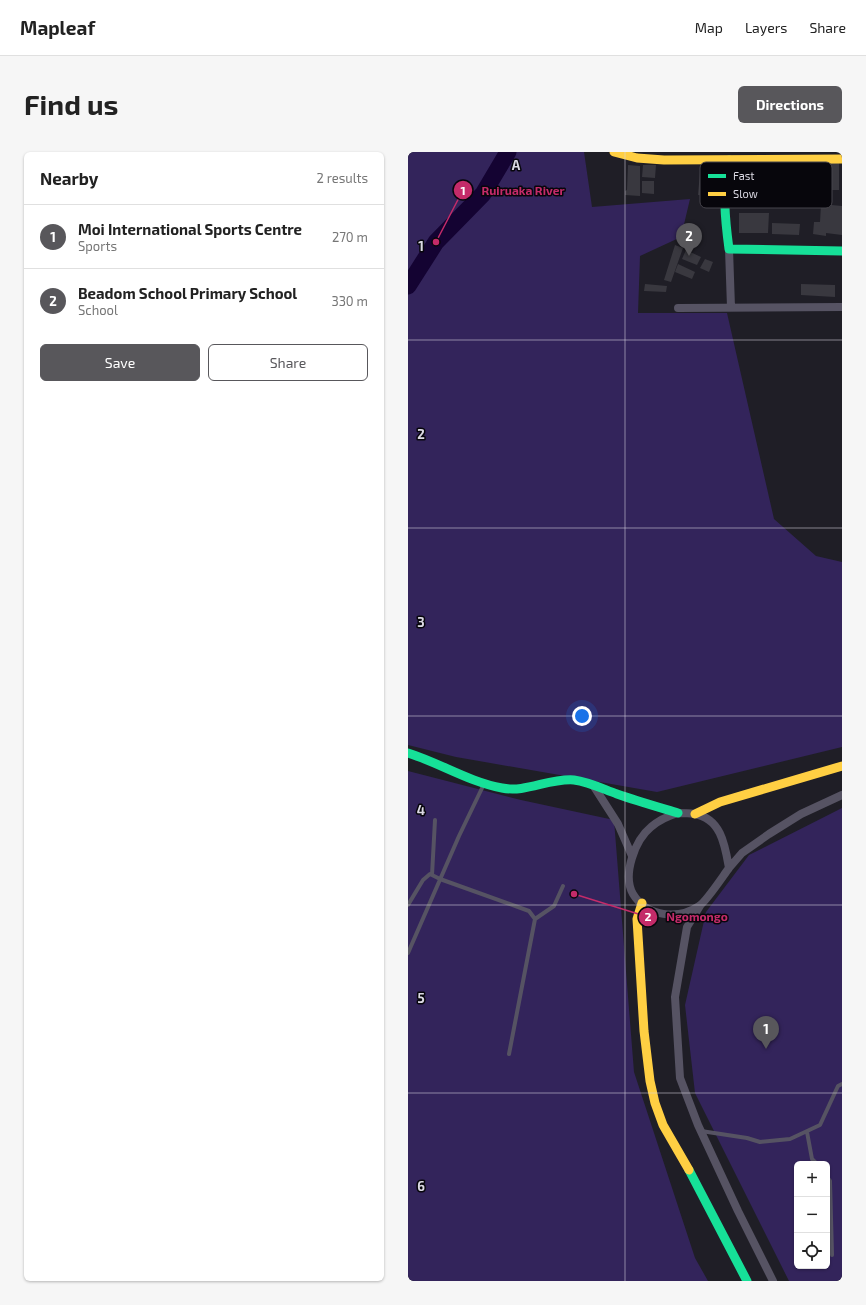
<!DOCTYPE html>
<meta charset="utf-8">
<style>
:root{--surface:#fff;--page:#f6f6f6;--text:#222;--muted:#767676;--line:#e0e0e0;--accent:#58575b}
body{margin:0;font-family:"Exo 2",sans-serif;background:var(--page);color:var(--text)}
.controls{position:absolute;right:12px;bottom:12px;display:grid;overflow:hidden;border-radius:6px;box-shadow:0 1px 3px #0004}
.controls button{width:36px;height:36px;display:grid;place-items:center;padding:0;border:0;border-bottom:1px solid var(--line);background:var(--surface);color:var(--text);font:20px sans-serif}
.you{position:absolute;left:174px;top:564px;width:14px;height:14px;margin:-10px;border:3px solid #fff;border-radius:50%;background:#1a73e8;box-shadow:0 0 0 6px #1a73e833}
.badge{display:grid;place-items:center;width:26px;height:26px;border-radius:50%;background:var(--accent);color:#fff;font-size:13px;font-weight:700}
.pin{position:absolute;translate:-50% -33px;filter:drop-shadow(0 1px 2px #0008)}
.pin::after{content:'';position:absolute;top:21px;width:14px;height:12px;background:inherit;clip-path:polygon(0 0,100% 0,50% 100%)}
.list{margin:0;padding:0;list-style:none}
h2{display:flex;justify-content:space-between;align-items:center;height:52px;margin:0;padding:0 16px;font-size:17px}
h2 small{font-size:13px;font-weight:400;color:var(--muted)}
.list li{display:grid;grid-template-columns:26px 1fr auto;gap:12px;align-items:center;box-sizing:border-box;height:64px;padding:0 16px;border-top:1px solid var(--line)}
.list b{display:block;font-size:15px;white-space:nowrap}
.list p{margin:0;font-size:13px;white-space:nowrap;color:var(--muted)}
.list em{font-size:13px;font-style:normal;color:var(--muted)}
.actions{display:flex;gap:8px;padding:12px 16px}
.actions a{flex:1;padding:9px 0;border:1px solid var(--accent);border-radius:6px;text-align:center;font-size:14px;color:var(--accent)}
.actions .main{background:var(--accent);color:#fff}
.icon{flex:none;width:22px;height:22px;fill:none;stroke:currentColor;stroke-width:2;stroke-linecap:round;stroke-linejoin:round}
.map{position:relative;flex:none;width:434px;height:1129px;overflow:hidden;border-radius:6px}
header{display:flex;align-items:center;gap:24px;box-sizing:border-box;height:56px;padding:0 20px;background:var(--surface);border-bottom:1px solid var(--line)}
header strong{font-size:19px}
nav{display:flex;gap:22px;margin-inline-start:auto;font-size:14px}
.intro{display:flex;align-items:center;justify-content:space-between;box-sizing:border-box;height:96px;padding:0 24px}
h1{margin:0;font-size:28px}
.button{padding:10px 18px;border-radius:6px;background:var(--accent);color:#fff;font-size:14px;font-weight:700}
main{display:flex;gap:24px;padding:0 24px}
aside{flex:1;background:var(--surface);border-radius:6px;box-shadow:0 1px 3px #0004}
.map>svg:first-child{display:block}
.green{fill:#33245b;fill-rule:evenodd}
.lines{fill:none;stroke-linecap:round;stroke-linejoin:round}
.river{stroke:#140332;stroke-width:17}
.building{fill:#39383f}
.lane{stroke:#565363;stroke-width:4}
.street{stroke:#565363;stroke-width:8}
.fast{stroke:#16e098;stroke-width:9}
.slow{stroke:#ffcf43;stroke-width:9}
.grid{fill:none;stroke:#dbd9e3;stroke-width:1;stroke-opacity:0.55}
.key{fill:#07060c;stroke:#47454c;stroke-width:1}
.key-label{font-size:11px;fill:#dbd9e3}
.grid-label{font-size:13px;text-anchor:middle;font-weight:bold;fill:#dbd9e3;stroke:#07060c;stroke-width:3;stroke-linejoin:round;paint-order:stroke}
.leader{fill:none;stroke:#c42b69;stroke-width:1.5}
.callout-dot{fill:#c42b69;stroke:#07060c;stroke-width:1.5}
.mark-label{font-size:12px;text-anchor:middle;font-weight:bold;fill:#fff}
.callout-label{font-size:12px;text-anchor:middle;font-weight:bold;fill:#c42b69;stroke:#07060c;stroke-width:3;stroke-linejoin:round;paint-order:stroke}
</style>
<header>
<strong>Mapleaf</strong>
<nav><a>Map</a><a>Layers</a><a>Share</a></nav>
</header>
<div class="intro"><h1>Find us</h1><a class="button">Directions</a></div>
<main>
<aside>
<h2>Nearby<small>2 results</small></h2>
<ul class="list">
<li><span class="badge">1</span><div><b>Moi International Sports Centre</b><p>Sports</p></div><em>270 m</em></li>
<li><span class="badge">2</span><div><b>Beadom School Primary School</b><p>School</p></div><em>330 m</em></li>
</ul>
<div class="actions"><a class="main">Save</a><a>Share</a></div>
</aside>
<div class="map">
<svg width="434" height="1129" viewBox="0 0 434 1129">
<rect width="100%" height="100%" fill="#1f1e26"/>
<path class="green" d="M0 0H176L184 55 282 47 273 85 232 104 230 161H319L366 367 408 404 434 410V595L249 640 48 605 0 593Z
M0 619 113 648 206 668 226 920 287 1106 300 1129H0Z
M434 656V1129H381L287 941 277 853 298 760 341 703ZM389 1012H419V1114H389Z"/>
<g class="lines">
<path class="river" d="M0 134 28 90 75 42 100 0"/>
</g>
<path class="building" d="M293 9 307 10V14L313 15 311 45 290 43Z
M416 10H431V38H416Z
M220 13 232 14V44L217 43V39L219 38Z
M235 13H248L247 26 234 25Z
M234 29H246V42L234 41Z
M413 52 434 54V83L418 81V84L405 82 406 70H412Z
M331 61H361L360 81H331Z
M364 71 392 72 391 83 364 82Z
M267 93 275 96 263 130 256 128Z
M278 98 293 105 289 113 274 107Z
M297 107 305 110 301 120 292 116Z
M270 112 287 120 284 127 267 120Z
M237 132 259 134 258 140 236 139Z
M393 132 427 133V145L393 143Z"/>
<g class="lines">
<path class="lane" d="M24 723 27 668
M0 753 15 728 22 722 32 727 121 759 127 767 101 902
M127 767 146 754 155 734
M0 801 51 684 76 632
M293 979 339 986 352 990 382 987 412 973 430 934 434 932
M399 980 404 1007 409 1012
M419 1025 422 1029 424 1103"/>
<path class="street" d="M321 97 323 155
M270 156 434 155
M185 633 210 672 224 704
M270 661C275 661 281 661 286 662 313 666 317 693 321 716 315 724 298 750 291 754 270 768 239 765 225 742 214 723 227 688 243 675 251 668 260 664 270 661Z
M321 716 334 701 361 682 393 662 434 643
M292 754 279 775 267 845 272 926 290 973 330 1059 365 1129"/>
<path class="fast" d="M321 8C314 38 317 67 321 97L434 99
M0 601C32 611 61 630 94 636 118 641 141 626 166 628 181 630 195 637 209 642 229 649 250 655 270 661
M281 1018 339 1129"/>
<path class="slow" d="M206 0 229 6 256 8 434 7
M287 662 312 650 434 614
M234 751 229 767 236 879 242 929 247 951 255 973 281 1018"/>
</g>
<path class="grid" d="M217 0V1129M0 188H434M0 376H434M0 564H434M0 753H434M0 941H434"/>
<rect x="292" y="10" width="132" height="46" rx="6" class="key"/>
<rect x="300" y="22" width="18" height="4" fill="#16e098"/>
<rect x="300" y="40" width="18" height="4" fill="#ffcf43"/>
<g class="key-label">
<text x="325" y="28">Fast</text>
<text x="325" y="46">Slow</text>
</g>
<g class="grid-label">
<text x="108" y="18">A</text>
<text x="13" y="99">1</text>
<text x="13" y="287">2</text>
<text x="13" y="475">3</text>
<text x="13" y="663">4</text>
<text x="13" y="851">5</text>
<text x="13" y="1039">6</text>
</g>
<path class="leader" d="M28 90L55 38M166 742L240 765"/>
<g class="callout-dot">
<circle cx="28" cy="90" r="4"/>
<circle cx="166" cy="742" r="4"/>
<circle cx="55" cy="38" r="10"/>
<circle cx="240" cy="765" r="10"/>
</g>
<g class="mark-label">
<text x="55" y="43">1</text>
<text x="240" y="769">2</text>
</g>
<g class="callout-label">
<text x="115" y="43">Ruiruaka River</text>
<text x="289" y="769">Ngomongo</text>
</g>
</svg>
<div class="controls">
<button>+</button>
<button>−</button>
<button><svg class="icon" aria-label="locate" viewBox="0 0 24 24"><circle cx="12" cy="12" r="6"/><path d="M12 2v4M12 18v4M2 12h4M18 12h4"/></svg></button>
</div>
<div class="you"></div>
<div class="pin badge" style="left:358px;top:897px">1</div>
<div class="pin badge" style="left:281px;top:104px">2</div>
</div>
</main>
